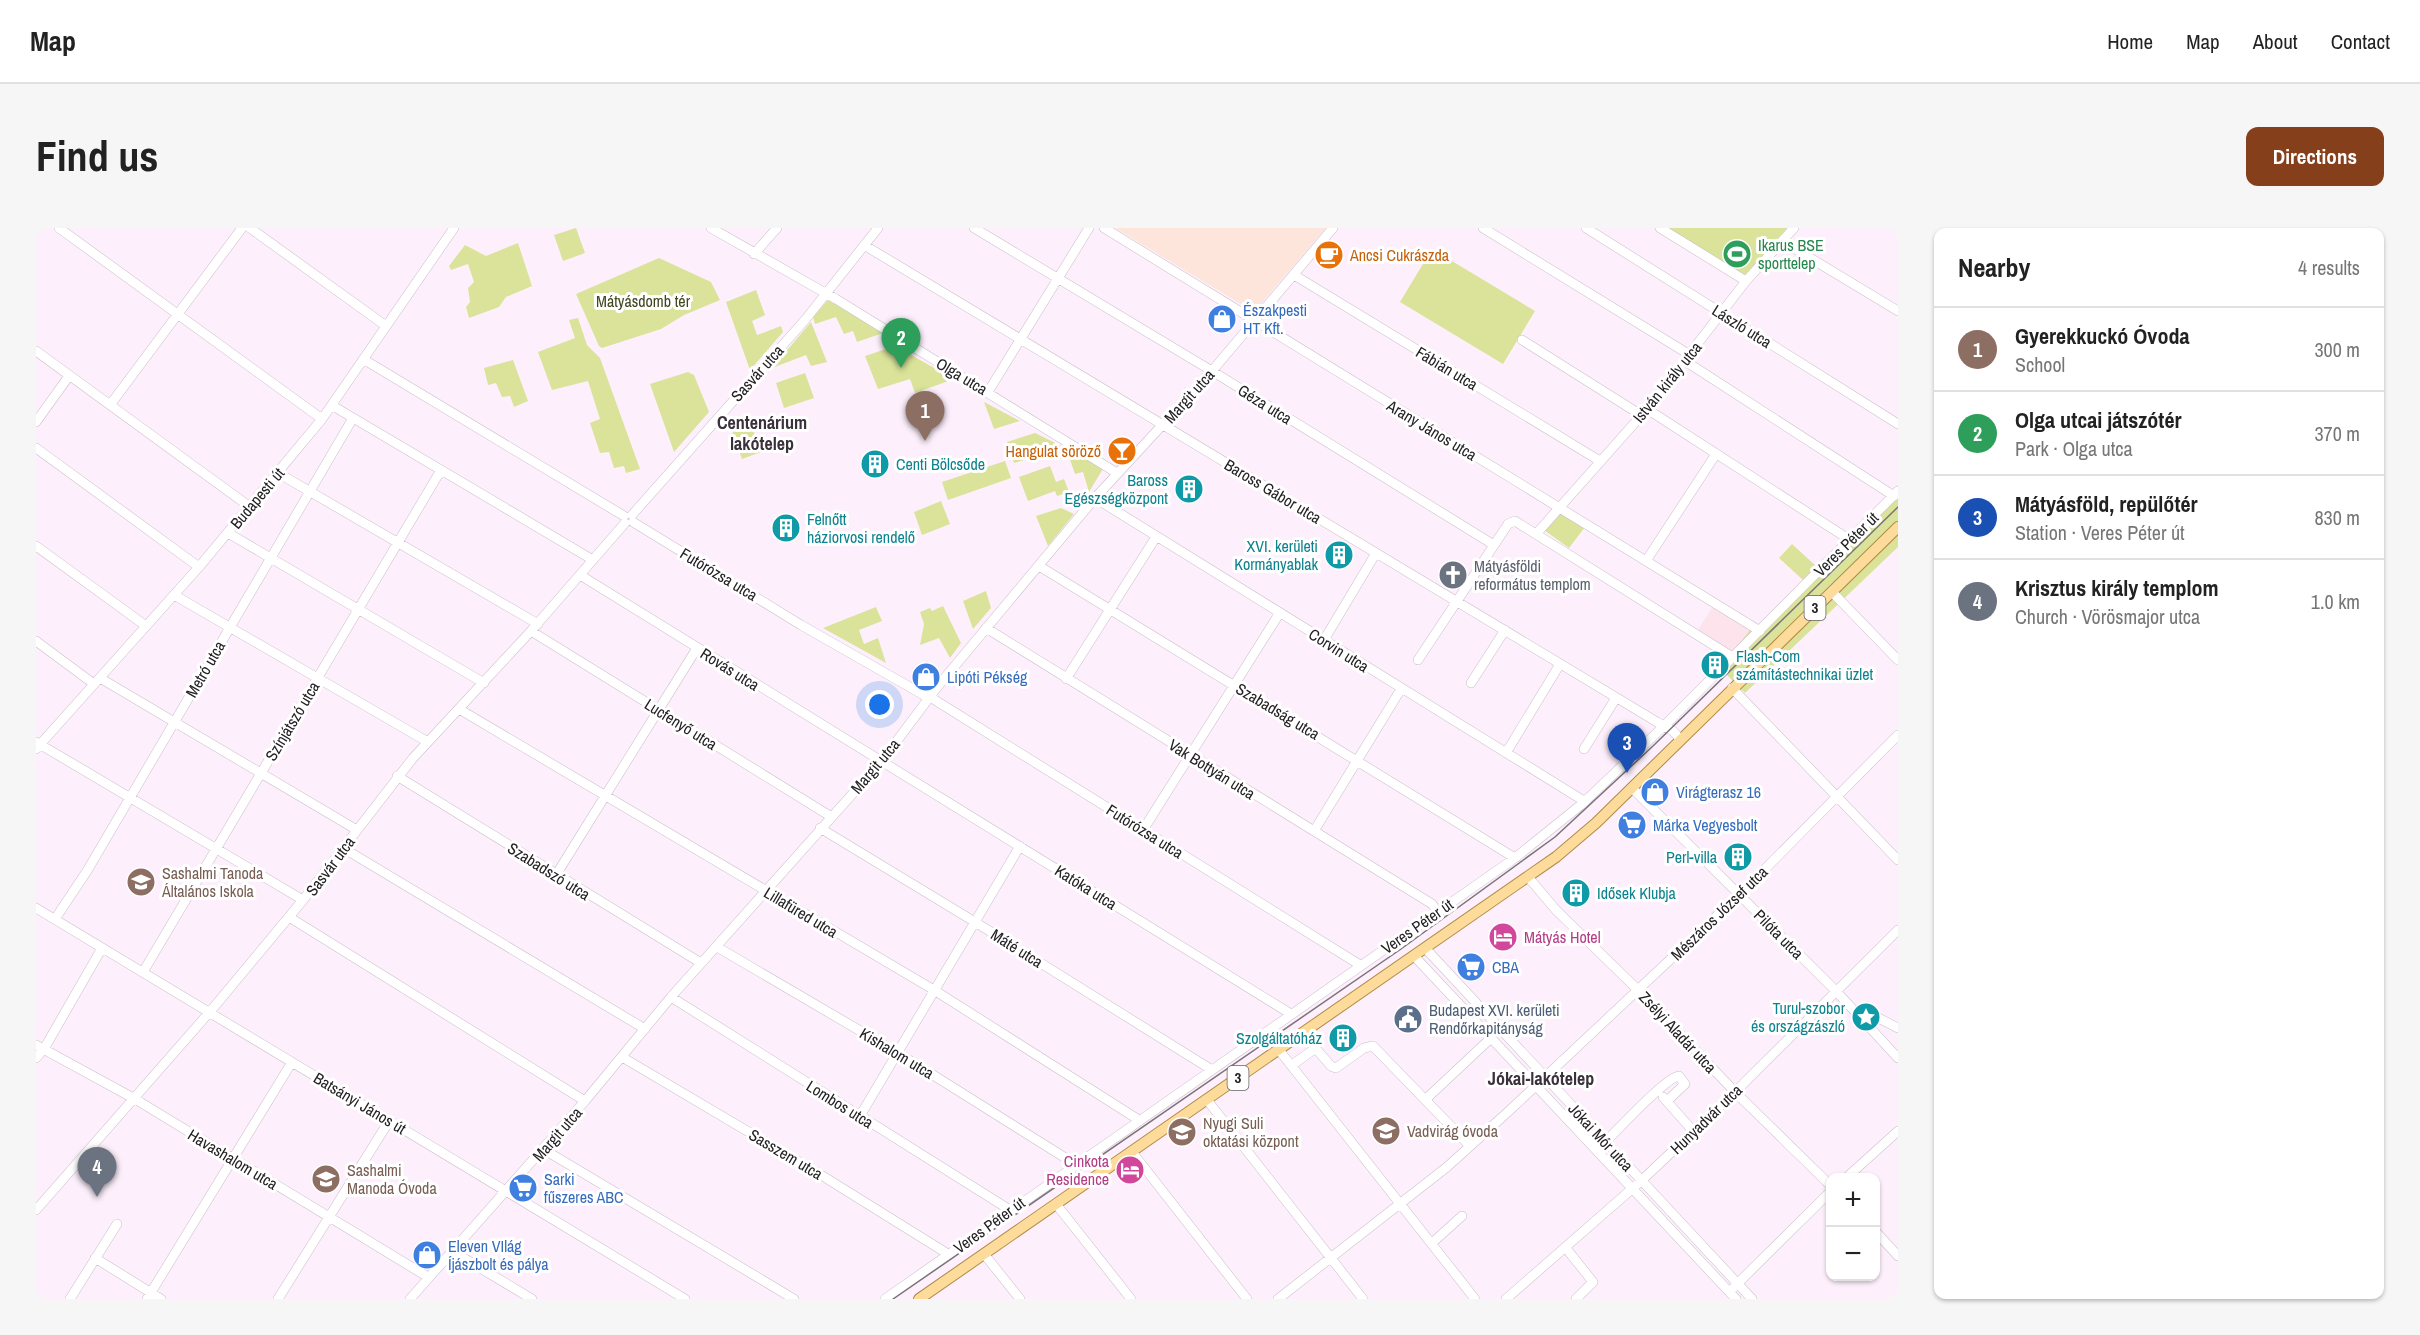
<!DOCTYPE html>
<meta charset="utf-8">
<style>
:root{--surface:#fff;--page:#f6f6f6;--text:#222;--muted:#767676;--line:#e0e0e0;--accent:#853f1a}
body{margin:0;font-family:"Archivo Narrow",sans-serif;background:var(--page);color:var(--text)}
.controls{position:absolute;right:18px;bottom:18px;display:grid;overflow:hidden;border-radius:12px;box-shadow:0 2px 4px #0004}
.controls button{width:54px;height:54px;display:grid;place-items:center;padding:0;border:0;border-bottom:2px solid var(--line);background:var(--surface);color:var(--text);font:30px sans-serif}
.you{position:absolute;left:844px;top:477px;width:21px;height:21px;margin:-15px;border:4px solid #fff;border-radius:50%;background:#1a73e8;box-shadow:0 0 0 9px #1a73e833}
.badge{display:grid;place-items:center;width:39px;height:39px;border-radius:50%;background:var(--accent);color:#fff;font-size:20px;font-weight:700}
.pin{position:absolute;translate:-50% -50px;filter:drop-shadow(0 2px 3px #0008)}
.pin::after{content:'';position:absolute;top:32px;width:21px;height:18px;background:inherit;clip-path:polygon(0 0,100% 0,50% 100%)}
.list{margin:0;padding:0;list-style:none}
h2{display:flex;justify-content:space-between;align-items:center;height:78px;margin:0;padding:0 24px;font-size:26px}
h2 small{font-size:20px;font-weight:400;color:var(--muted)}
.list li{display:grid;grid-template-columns:39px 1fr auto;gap:18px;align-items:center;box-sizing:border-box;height:84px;padding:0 24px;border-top:2px solid var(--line)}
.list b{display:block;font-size:22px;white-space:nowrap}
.list p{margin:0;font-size:20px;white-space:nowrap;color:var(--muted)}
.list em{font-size:20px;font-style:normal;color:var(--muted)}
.map{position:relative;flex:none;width:1862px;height:1071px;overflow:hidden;border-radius:12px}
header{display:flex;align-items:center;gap:36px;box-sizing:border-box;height:84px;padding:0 30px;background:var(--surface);border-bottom:2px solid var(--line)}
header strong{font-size:28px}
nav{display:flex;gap:33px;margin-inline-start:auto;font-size:21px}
.intro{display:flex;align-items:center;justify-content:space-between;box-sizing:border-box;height:144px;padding:0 36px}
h1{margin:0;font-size:42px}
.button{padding:15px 27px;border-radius:12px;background:var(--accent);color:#fff;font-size:21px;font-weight:700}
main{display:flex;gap:36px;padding:0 36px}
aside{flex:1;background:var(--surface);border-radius:12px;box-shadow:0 2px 4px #0004}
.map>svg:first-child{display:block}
.commercial{fill:#fde3eb}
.industrial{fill:#fee5dc}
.green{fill:#dae399}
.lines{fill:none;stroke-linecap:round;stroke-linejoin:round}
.minor-casing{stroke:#cabec9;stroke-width:10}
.major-casing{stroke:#b08a46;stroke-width:12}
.minor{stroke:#fff;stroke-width:9}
.major{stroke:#fddb9b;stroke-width:10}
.tram{stroke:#7b737a;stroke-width:1.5}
.labels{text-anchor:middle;stroke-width:6;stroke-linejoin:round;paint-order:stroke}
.shield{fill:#fff;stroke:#666366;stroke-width:1.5}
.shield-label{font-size:15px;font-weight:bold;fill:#242024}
.leisure-label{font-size:16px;fill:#27864d;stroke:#fff;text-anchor:start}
.food-label{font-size:16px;fill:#c56008;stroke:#fff;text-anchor:start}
.park-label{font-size:16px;fill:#42461f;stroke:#fff}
.shop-label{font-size:16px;fill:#366cbe;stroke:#fff;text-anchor:start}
.street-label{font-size:16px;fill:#242024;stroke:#fff}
.culture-label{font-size:16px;fill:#0d838f;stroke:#fff;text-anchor:end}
.worship-label{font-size:16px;fill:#5b616d;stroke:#fff;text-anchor:start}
.education-label{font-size:16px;fill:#785e54;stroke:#fff;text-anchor:start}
.hotel-label{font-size:16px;fill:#b23c85;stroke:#fff;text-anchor:start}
.service-label{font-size:16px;fill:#4e5e75;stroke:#fff;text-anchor:start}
.neighbourhood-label{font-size:18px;font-weight:bold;fill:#3a313a;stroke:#fff}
</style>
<header>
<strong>Map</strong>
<nav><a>Home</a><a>Map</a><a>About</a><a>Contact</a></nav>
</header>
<div class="intro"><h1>Find us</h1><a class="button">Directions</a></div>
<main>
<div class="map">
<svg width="1862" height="1071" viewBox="0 0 1862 1071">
<rect width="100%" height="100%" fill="#fdf0fc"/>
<path class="commercial" d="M1677 378 1714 402 1697 426 1662 402Z"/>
<path class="industrial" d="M1079 0H1290L1218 84Z"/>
<path class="green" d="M540 0 549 25 527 33 518 7Z
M1632 0H1751L1710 46H1707Z
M482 15 496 58 470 69 463 79 433 90 430 79 434 74 432 60 438 54 432 36 415 42 413 38 429 17 450 28Z
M1396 21 1499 83 1467 136 1364 74Z
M623 30 675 54 684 72 648 87 625 101 566 120 563 118 540 66Z
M720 62 729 87 716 93 721 107 745 98 747 104 714 142 690 74Z
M792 72 847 105 821 114 817 103 808 106 800 89 779 96 777 89Z
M542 90 551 117 564 130 604 241 590 245 588 238 578 240 573 224 564 225 554 195 564 191 552 153 516 162 502 124 539 110 533 92Z
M775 94 791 134 775 138 770 127 736 140Z
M859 118 918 151 879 165 874 151 842 161 829 128Z
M477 132 492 173 478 179 474 168 466 169 460 155 452 157 448 140Z
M652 144 658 147 673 184 638 224 614 156Z
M769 145 778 170 748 180 740 155Z
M948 174 984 193 958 201Z
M712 188 725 224 706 231 693 194Z
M999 205 1068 239 1053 264 1047 244 1039 246 1033 229 1024 231 1020 222 978 235 971 214Z
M969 233 975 250 912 272 906 254Z
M1014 238 1020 254 1028 251 1033 264 1021 268 1019 263 992 273 983 249Z
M1862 257V319L1709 465 1684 440 1714 402 1724 399 1767 352 1743 330 1756 316 1780 338Z
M905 273 914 296 886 307 878 284Z
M1025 280 1038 286 1012 318 1000 288Z
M1524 285 1549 299 1533 320 1508 302Z
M950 363 955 380 937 401 927 373Z
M907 378 925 415 914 430 903 410 884 417 888 396 884 384 894 380 896 383Z
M840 379 846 393 823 402 828 416 842 410 850 435 787 400Z"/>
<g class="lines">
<g class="minor-casing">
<path id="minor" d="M23 0 286 191
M214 0 350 98
M675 0 800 71 1081 245
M938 0 1176 143 1458 317
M1068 0 1724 403
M1447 0 1654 127
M1550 0 1862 196
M1624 0 1710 53
M1746 13 1862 83
M828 17 1621 494 1637 503 1644 511
M718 26 741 0
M1258 47 1564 233
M1486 112 1605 187
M0 123 214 279
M327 131 588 288
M1649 133 1858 268
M952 164 1053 0
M74 177 206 0
M297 178 557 332
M1611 181 1814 312
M0 194 33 148
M0 220 163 339
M242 245 502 396
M1059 270 1548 573
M596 287 769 92 842 0
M597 294 765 397 893 470
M192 305 448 455
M1501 305 1611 181 1710 53 1758 0
M0 318 110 398
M1610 333 1680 226
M1003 338 1479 630
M544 347 1255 786
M1796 364 1862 432
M138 367 392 514
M950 400 1396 676 1401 683
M495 403 794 588
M1288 412 1340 325
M0 413 58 456
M1382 432 1472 296 1479 293 1698 430
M64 450 321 602
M1030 451 1120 309
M1435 455 1469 402
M1696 460 1862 632
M894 469 1324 737
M423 481 898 762 1103 892
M0 514 267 672
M0 521 163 339 286 191 418 0
M1548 521 1580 470
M1470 525 1524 436
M361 548 665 735
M1596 560 1799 762 1862 830
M784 600 939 694 1176 842
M1107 602 1243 386
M1278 603 1365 461
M307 620 609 801
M520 647 661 420
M1492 649 1520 682 1603 763 1699 864 1794 957
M0 680 649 1071
M253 689 549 873
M19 691 51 643 317 190
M681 719 862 825 1039 936
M1390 721 1716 1071
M1379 729 1700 1071
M107 744 405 242
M635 769 974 982
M1819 784 1827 782 1862 800
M0 817 99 871 392 1049
M1243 822 1439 1071
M586 829 777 942 912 1026
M0 830 8 821 66 720
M1256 837 1277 822H1281L1295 838 1300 840 1328 820 1337 818 1434 918
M1627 869 1657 903
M1390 871 1455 810
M1171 872 1327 1071
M824 888 984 618
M1569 914C1582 902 1630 849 1643 848L1649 856 1631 873
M507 921 758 1071
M1096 924 1211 1071
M1810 950 1862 903
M1020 976 1095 1071
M0 982 178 779 267 672 377 530 495 403 589 295
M1840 1004 1862 1028
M1396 1015 1426 988
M1529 1019 1557 1054 1540 1071
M416 1023 496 1071
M948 1026 984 1071
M59 1030 125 1071
M1698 1059 1794 964
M34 1071 81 996
M111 1071 256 834
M242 1071 353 893
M374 1071 549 873 635 769 845 534 902 458 1059 270 1176 143 1297 0
M849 1071 1479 630 1546 576 1628 498 1862 263
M1242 1071 1411 939 1474 882 1704 666 1862 507
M1470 1071 1605 953 1699 864 1862 702"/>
</g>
<g class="major-casing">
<path id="major" d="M883 1071 1520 629 1560 595 1862 299"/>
</g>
<use href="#minor" class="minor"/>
<use href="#major" class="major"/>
<path class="tram" d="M857 1071 1365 721 1519 609 1617 518 1862 279"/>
</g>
<defs>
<g id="stadium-disc" transform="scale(1.5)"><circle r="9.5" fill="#2e9e5b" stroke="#fff"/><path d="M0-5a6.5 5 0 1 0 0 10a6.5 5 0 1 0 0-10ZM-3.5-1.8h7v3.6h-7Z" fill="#fff"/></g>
<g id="cafe-disc" transform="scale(1.5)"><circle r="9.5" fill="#e8710a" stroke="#fff"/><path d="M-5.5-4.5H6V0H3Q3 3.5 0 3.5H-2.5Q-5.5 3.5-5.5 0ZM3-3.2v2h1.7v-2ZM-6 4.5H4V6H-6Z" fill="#fff"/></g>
<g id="shop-disc" transform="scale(1.5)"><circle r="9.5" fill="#3f7fe0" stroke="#fff"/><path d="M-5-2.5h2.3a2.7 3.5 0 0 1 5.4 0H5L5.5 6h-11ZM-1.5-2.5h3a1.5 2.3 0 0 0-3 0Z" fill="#fff"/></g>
<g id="bar-disc" transform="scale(1.5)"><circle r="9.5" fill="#e8710a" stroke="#fff"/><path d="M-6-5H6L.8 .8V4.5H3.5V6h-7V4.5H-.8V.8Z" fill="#fff"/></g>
<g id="building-disc" transform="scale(1.5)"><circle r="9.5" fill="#0f9aa8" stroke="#fff"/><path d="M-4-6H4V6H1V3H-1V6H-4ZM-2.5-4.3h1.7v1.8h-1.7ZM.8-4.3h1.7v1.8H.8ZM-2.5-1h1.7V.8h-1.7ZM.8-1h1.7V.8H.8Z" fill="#fff"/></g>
<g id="church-disc" transform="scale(1.5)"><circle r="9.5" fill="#6b7280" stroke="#fff"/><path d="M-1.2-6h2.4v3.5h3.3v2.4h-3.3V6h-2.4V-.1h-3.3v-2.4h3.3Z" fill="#fff"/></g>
<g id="supermarket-disc" transform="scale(1.5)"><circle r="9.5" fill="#3f7fe0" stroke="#fff"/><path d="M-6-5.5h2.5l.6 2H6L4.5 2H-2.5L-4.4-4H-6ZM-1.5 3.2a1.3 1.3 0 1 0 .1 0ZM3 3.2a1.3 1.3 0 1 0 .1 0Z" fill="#fff"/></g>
<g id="school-disc" transform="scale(1.5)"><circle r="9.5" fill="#8d6e63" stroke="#fff"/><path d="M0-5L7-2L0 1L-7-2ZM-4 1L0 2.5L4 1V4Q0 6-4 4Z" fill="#fff"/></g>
<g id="hotel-disc" transform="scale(1.5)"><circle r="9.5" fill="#d1479c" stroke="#fff"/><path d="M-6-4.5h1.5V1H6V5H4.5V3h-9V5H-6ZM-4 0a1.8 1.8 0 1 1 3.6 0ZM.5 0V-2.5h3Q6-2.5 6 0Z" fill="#fff"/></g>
<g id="sight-disc" transform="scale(1.5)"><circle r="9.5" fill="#0f9aa8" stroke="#fff"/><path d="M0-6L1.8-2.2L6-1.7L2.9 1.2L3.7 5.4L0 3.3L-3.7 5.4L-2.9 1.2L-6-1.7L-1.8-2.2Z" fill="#fff"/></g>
<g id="civic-disc" transform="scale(1.5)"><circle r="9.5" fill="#5c6f8a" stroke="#fff"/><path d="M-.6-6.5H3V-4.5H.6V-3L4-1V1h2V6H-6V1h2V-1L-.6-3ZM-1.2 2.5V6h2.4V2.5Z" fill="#fff"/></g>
</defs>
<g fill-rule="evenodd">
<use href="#stadium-disc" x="1701" y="26"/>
<use href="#cafe-disc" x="1293" y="27"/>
<use href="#shop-disc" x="1186" y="91"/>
<use href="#bar-disc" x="1086" y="223"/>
<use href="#building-disc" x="839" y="236"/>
<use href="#building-disc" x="1153" y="261"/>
<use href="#building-disc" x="750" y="300"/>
<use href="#building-disc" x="1303" y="327"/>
<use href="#church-disc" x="1417" y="347"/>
<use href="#building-disc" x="1679" y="437"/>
<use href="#shop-disc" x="890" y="449"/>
<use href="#shop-disc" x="1619" y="564"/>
<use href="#supermarket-disc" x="1596" y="597"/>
<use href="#building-disc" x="1702" y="629"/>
<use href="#school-disc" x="105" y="654"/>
<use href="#building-disc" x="1540" y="665"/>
<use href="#hotel-disc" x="1467" y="709"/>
<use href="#supermarket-disc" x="1435" y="739"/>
<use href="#sight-disc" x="1830" y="789"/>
<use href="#civic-disc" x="1372" y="791"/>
<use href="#building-disc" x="1307" y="810"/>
<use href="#school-disc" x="1350" y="903"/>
<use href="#school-disc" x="1146" y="904"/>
<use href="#hotel-disc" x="1094" y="942"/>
<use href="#school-disc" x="290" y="951"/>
<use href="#supermarket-disc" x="487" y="960"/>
<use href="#shop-disc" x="391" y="1027"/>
</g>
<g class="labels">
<g class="shield">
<rect x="1768.5" y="368" width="21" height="24" rx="4.5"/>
<rect x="1191.5" y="838" width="21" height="24" rx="4.5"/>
</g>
<g class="shield-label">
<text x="1779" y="385">3</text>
<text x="1202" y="855">3</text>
</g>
<g class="leisure-label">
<text x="1722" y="23">Ikarus BSE<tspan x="1722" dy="18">sporttelep</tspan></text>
</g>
<g class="food-label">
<text x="1314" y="33">Ancsi Cukrászda</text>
<text x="1065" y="229" text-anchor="end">Hangulat söröző</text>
</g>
<g class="park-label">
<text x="607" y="79">Mátyásdomb tér</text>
</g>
<g class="shop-label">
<text x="1207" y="88">Északpesti<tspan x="1207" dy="18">HT Kft.</tspan></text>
<text x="911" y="455">Lipóti Pékség</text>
<text x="1640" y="570">Virágterasz 16</text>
<text x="1617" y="603">Márka Vegyesbolt</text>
<text x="1456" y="745">CBA</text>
<text x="508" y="957">Sarki<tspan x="508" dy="18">fűszeres ABC</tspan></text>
<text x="412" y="1024">Eleven VIlág<tspan x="412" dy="18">Íjászbolt és pálya</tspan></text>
</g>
<g class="street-label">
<text transform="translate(1706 98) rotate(32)" y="6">László utca</text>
<text transform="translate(1411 140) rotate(31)" y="6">Fábián utca</text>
<text transform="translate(721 145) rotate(-48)" y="6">Sasvár utca</text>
<text transform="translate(926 148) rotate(31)" y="6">Olga utca</text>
<text transform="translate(1631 154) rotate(-51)" y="6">István király utca</text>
<text transform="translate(1153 168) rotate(-48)" y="6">Margit utca</text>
<text transform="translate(1229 176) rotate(32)" y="6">Géza utca</text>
<text transform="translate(1396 202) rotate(31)" y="6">Arany János utca</text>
<text transform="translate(1237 263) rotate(31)" y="6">Baross Gábor utca</text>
<text transform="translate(221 270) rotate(-50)" y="6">Budapesti út</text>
<text transform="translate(1810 316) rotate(-45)" y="6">Veres Péter út</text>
<text transform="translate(683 346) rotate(31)" y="6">Futórózsa utca</text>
<text transform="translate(1303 422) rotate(32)" y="6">Corvin utca</text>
<text transform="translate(169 441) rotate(-60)" y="6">Metró utca</text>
<text transform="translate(694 441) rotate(32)" y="6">Rovás utca</text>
<text transform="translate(1242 483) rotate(31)" y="6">Szabadság utca</text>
<text transform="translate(256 493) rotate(-59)" y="6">Színjátszó utca</text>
<text transform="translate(645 496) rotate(32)" y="6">Lucfenyő utca</text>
<text transform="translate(839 538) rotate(-50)" y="6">Margit utca</text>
<text transform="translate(1176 541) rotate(32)" y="6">Vak Bottyán utca</text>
<text transform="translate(1109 603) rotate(32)" y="6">Futórózsa utca</text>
<text transform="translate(294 638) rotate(-53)" y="6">Sasvár utca</text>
<text transform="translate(513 643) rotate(32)" y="6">Szabadszó utca</text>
<text transform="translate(1050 659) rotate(32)" y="6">Katóka utca</text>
<text transform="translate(765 684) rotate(31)" y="6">Lillafüred utca</text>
<text transform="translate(1683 685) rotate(-44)" y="6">Mészáros József utca</text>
<text transform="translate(1381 698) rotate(-35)" y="6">Veres Péter út</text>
<text transform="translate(1743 706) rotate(45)" y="6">Pilóta utca</text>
<text transform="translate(981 720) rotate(32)" y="6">Máté utca</text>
<text transform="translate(1642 804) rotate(47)" y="6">Zsélyi Aladár utca</text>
<text transform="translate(861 825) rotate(31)" y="6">Kishalom utca</text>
<text transform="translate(324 875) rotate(31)" y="6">Batsányi János út</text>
<text transform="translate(804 876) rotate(32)" y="6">Lombos utca</text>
<text transform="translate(1670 891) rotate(-44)" y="6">Hunyadvár utca</text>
<text transform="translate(521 906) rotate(-49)" y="6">Margit utca</text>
<text transform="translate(1565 909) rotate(47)" y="6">Jókai Mór utca</text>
<text transform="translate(750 926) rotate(31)" y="6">Sasszem utca</text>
<text transform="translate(197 931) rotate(31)" y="6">Havashalom utca</text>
<text transform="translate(953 997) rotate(-36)" y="6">Veres Péter út</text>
</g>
<g class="culture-label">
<text x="860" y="242" text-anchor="start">Centi Bölcsőde</text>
<text x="1132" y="258">Baross<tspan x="1132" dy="18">Egészségközpont</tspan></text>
<text x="771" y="297" text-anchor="start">Felnőtt<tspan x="771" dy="18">háziorvosi rendelő</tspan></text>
<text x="1282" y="324">XVI. kerületi<tspan x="1282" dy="18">Kormányablak</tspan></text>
<text x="1700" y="434" text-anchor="start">Flash-Com<tspan x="1700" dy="18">számítástechnikai üzlet</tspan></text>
<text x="1681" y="635">Perl-villa</text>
<text x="1561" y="671" text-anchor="start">Idősek Klubja</text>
<text x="1809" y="786">Turul-szobor<tspan x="1809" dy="18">és országzászló</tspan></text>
<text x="1286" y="816">Szolgáltatóház</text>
</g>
<g class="worship-label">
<text x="1438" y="344">Mátyásföldi<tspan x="1438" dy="18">református templom</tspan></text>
</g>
<g class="education-label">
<text x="126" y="651">Sashalmi Tanoda<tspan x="126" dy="18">Általános Iskola</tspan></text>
<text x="1167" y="901">Nyugi Suli<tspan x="1167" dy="18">oktatási központ</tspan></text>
<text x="1371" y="909">Vadvirág óvoda</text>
<text x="311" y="948">Sashalmi<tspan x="311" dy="18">Manoda Óvoda</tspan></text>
</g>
<g class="hotel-label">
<text x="1488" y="715">Mátyás Hotel</text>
<text x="1073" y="939" text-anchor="end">Cinkota<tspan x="1073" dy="18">Residence</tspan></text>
</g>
<g class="service-label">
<text x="1393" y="788">Budapest XVI. kerületi<tspan x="1393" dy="18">Rendőrkapitányság</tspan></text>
</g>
<g class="neighbourhood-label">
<text x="726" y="201">Centenárium<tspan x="726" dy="21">lakótelep</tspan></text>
<text x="1505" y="857">Jókai-lakótelep</text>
</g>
</g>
</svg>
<div class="controls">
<button>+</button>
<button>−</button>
</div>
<div class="you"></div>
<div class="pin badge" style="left:889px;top:213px;background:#8d6e63">1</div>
<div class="pin badge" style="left:865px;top:140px;background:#2e9e5b">2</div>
<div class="pin badge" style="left:1591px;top:545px;background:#1a4fb4">3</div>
<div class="pin badge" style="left:61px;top:969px;background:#6b7280">4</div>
</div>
<aside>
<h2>Nearby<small>4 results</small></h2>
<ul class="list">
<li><span class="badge" style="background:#8d6e63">1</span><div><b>Gyerekkuckó Óvoda</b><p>School</p></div><em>300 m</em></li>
<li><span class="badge" style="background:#2e9e5b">2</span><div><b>Olga utcai játszótér</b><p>Park · Olga utca</p></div><em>370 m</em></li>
<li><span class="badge" style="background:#1a4fb4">3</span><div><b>Mátyásföld, repülőtér</b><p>Station · Veres Péter út</p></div><em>830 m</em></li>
<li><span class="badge" style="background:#6b7280">4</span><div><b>Krisztus király templom</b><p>Church · Vörösmajor utca</p></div><em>1.0 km</em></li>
</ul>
</aside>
</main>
